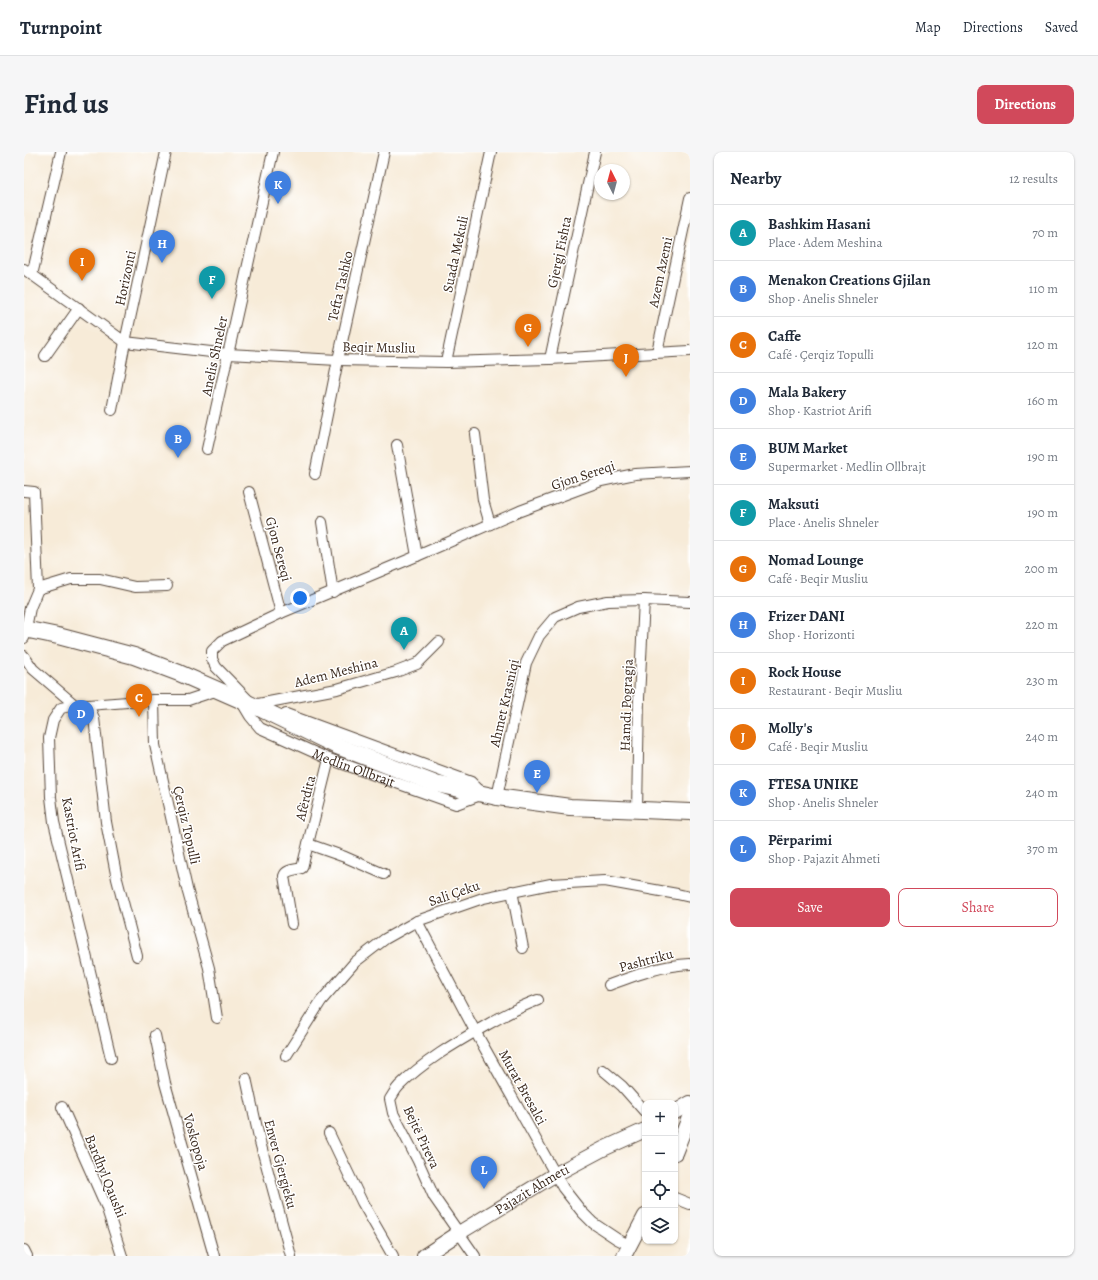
<!DOCTYPE html>
<meta charset="utf-8">
<style>
:root{--surface:#fff;--page:#f6f6f7;--text:#1f2937;--muted:#747a83;--line:#e0e1e3;--accent:#d1495b}
body{margin:0;font-family:Alegreya,serif;background:var(--page);color:var(--text)}
.controls{position:absolute;right:12px;bottom:12px;display:grid;overflow:hidden;border-radius:8px;box-shadow:0 1px 3px #0004}
.controls button{width:36px;height:36px;display:grid;place-items:center;padding:0;border:0;border-bottom:1px solid var(--line);background:var(--surface);color:var(--text);font:20px sans-serif}
.compass{position:absolute;left:570px;top:12px;width:36px;height:36px;border-radius:50%;background:var(--surface);box-shadow:0 1px 3px #0004;rotate:354deg}
.you{position:absolute;left:276px;top:446px;width:14px;height:14px;margin:-10px;border:3px solid #fff;border-radius:50%;background:#1a73e8;box-shadow:0 0 0 6px #1a73e833}
.badge{display:grid;place-items:center;width:26px;height:26px;border-radius:50%;background:var(--accent);color:#fff;font-size:13px;font-weight:700}
.pin{position:absolute;translate:-50% -33px;filter:drop-shadow(0 1px 2px #0008)}
.pin::after{content:'';position:absolute;top:21px;width:14px;height:12px;background:inherit;clip-path:polygon(0 0,100% 0,50% 100%)}
.list{margin:0;padding:0;list-style:none}
h2{display:flex;justify-content:space-between;align-items:center;height:52px;margin:0;padding:0 16px;font-size:17px}
h2 small{font-size:13px;font-weight:400;color:var(--muted)}
.list li{display:grid;grid-template-columns:26px 1fr auto;gap:12px;align-items:center;box-sizing:border-box;height:56px;padding:0 16px;border-top:1px solid var(--line)}
.list b{display:block;font-size:15px;white-space:nowrap}
.list p{margin:0;font-size:13px;white-space:nowrap;color:var(--muted)}
.list em{font-size:13px;font-style:normal;color:var(--muted)}
.actions{display:flex;gap:8px;padding:12px 16px}
.actions a{flex:1;padding:9px 0;border:1px solid var(--accent);border-radius:8px;text-align:center;font-size:14px;color:var(--accent)}
.actions .main{background:var(--accent);color:#fff}
.icon{flex:none;width:22px;height:22px;fill:none;stroke:currentColor;stroke-width:2;stroke-linecap:round;stroke-linejoin:round}
.map{position:relative;flex:none;width:666px;height:1104px;overflow:hidden;border-radius:8px}
header{display:flex;align-items:center;gap:24px;box-sizing:border-box;height:56px;padding:0 20px;background:var(--surface);border-bottom:1px solid var(--line)}
header strong{font-size:19px}
nav{display:flex;gap:22px;margin-inline-start:auto;font-size:14px}
.intro{display:flex;align-items:center;justify-content:space-between;box-sizing:border-box;height:96px;padding:0 24px}
h1{margin:0;font-size:28px}
.button{padding:10px 18px;border-radius:8px;background:var(--accent);color:#fff;font-size:14px;font-weight:700}
main{display:flex;gap:24px;padding:0 24px}
aside{flex:1;background:var(--surface);border-radius:8px;box-shadow:0 1px 3px #0004}
.map>svg:first-child{display:block}
.lines{fill:none;stroke-linecap:round;stroke-linejoin:round}
.street-casing{stroke:#57473a;stroke-width:12}
.secondary-casing{stroke:#57473a;stroke-width:16}
.primary-casing{stroke:#57473a;stroke-width:18}
.street{stroke:#fff;stroke-width:10}
.secondary{stroke:#fff;stroke-width:14}
.primary{stroke:#fff;stroke-width:16}
.labels{text-anchor:middle;stroke-width:3;stroke-linejoin:round;paint-order:stroke}
.street-label{font-size:14px;fill:#3b2a1e;stroke:#fff}
</style>
<header>
<strong>Turnpoint</strong>
<nav><a>Map</a><a>Directions</a><a>Saved</a></nav>
</header>
<div class="intro"><h1>Find us</h1><a class="button">Directions</a></div>
<main>
<div class="map">
<svg width="666" height="1104" viewBox="0 0 666 1104">
<rect width="100%" height="100%" fill="#fff"/>
<filter id="ink" filterUnits="userSpaceOnUse"><feTurbulence type="fractalNoise" baseFrequency=".025" numOctaves="2"/><feDisplacementMap in="SourceGraphic" scale="8" xChannelSelector="R" yChannelSelector="G"/><feConvolveMatrix kernelMatrix="1 2 1 2 8 2 1 2 1" color-interpolation-filters="sRGB"/></filter>
<filter id="wash" filterUnits="userSpaceOnUse"><feTurbulence type="fractalNoise" baseFrequency=".012" numOctaves="4" result="noise"/><feDisplacementMap in="SourceGraphic" scale="16" xChannelSelector="R" yChannelSelector="G"/><feGaussianBlur stdDeviation="0.9" result="paint"/><feColorMatrix in="noise" values="0 0 0 0 0 0 0 0 0 0 0 0 0 0 0 0 0 1.4 0 .05"/><feComposite in="paint" operator="in"/></filter>
<g filter="url(#wash)">
<rect width="100%" height="100%" fill="#f7ebd8"/>
</g>
<g filter="url(#ink)">
<g class="lines">
<g class="street-casing">
<g id="street">
<path d="M0 117 101 190 204 202 314 208 422 210 526 207 666 199"/>
<path d="M8 123 37 0"/>
<path d="M633 200 666 46"/>
<path d="M21 204 55 156"/>
<path d="M526 207 571 0"/>
<path d="M422 210 467 0"/>
<path d="M88 258 101 190 142 0"/>
<path d="M451 282 459 348 466 372"/>
<path d="M373 293 393 404"/>
<path d="M183 297 249 0"/>
<path d="M291 322 314 208 360 0"/>
<path d="M0 339 10 340 14 437 6 456 0 486"/>
<path d="M225 340 257 461"/>
<path d="M298 370 309 440"/>
<path d="M14 437 47 427H76L111 435 143 434"/>
<path d="M415 490 393 512 372 520 313 537 229 553 192 515 188 507V499L198 489 257 461 393 404 496 359 577 329 611 322 666 319"/>
<path d="M0 504 9 517 51 553"/>
<path id="s1" d="M217 549 226 564 236 576 305 607 432 652 459 642 447 630 262 562"/>
<path d="M64 553 70 566 82 670 93 727 113 804"/>
<path d="M473 645 502 511 515 484 531 465 554 455 584 449 620 448 666 450"/>
<path d="M613 659 615 546 620 448"/>
<path d="M284 692 321 705 360 722"/>
<path d="M488 739 499 796"/>
<path d="M393 769 451 879 539 1036 558 1060 569 1071 593 1087 605 1093"/>
<path d="M268 772 260 724C262 717 272 718 278 716L305 607"/>
<path d="M585 833C612 823 638 813 666 812"/>
<path d="M193 866 185 816 163 737 131 593 130 548H164L194 538"/>
<path d="M131 883 141 931 190 1104"/>
<path d="M262 904 297 849 331 810 361 787 393 769 459 746 527 732 581 729 653 742 666 745"/>
<path d="M87 906 30 670 27 645 25 586 29 568 37 556 51 553H64L130 548"/>
<path d="M579 918 598 934 621 960"/>
<path d="M222 926 236 990 267 1104"/>
<path d="M38 955 82 1054 98 1104"/>
<path d="M305 981 338 1050 369 1104"/>
<path d="M651 1046 666 1052"/>
<path d="M0 1098 3 1104"/>
<path d="M451 1104 410 1045 394 1009 369 961 366 947C369 943 371 938 375 934 399 910 431 891 461 874 478 864 495 855 514 848"/>
</g>
</g>
<g class="secondary-casing">
<g id="secondary">
<path d="M651 960 666 951"/>
<path d="M651 1001 666 963"/>
<path id="s2" d="M400 1104 435 1081 532 1022 579 997 621 978"/>
<path d="M600 1104 621 1064"/>
</g>
</g>
<g class="primary-casing">
<path id="primary" d="M0 477 34 484 110 504 155 521 237 557 313 594 412 632 473 645 546 655 666 660"/>
</g>
<use href="#street" class="street"/>
<use href="#secondary" class="secondary"/>
<use href="#primary" class="primary"/>
</g>
</g>
<g class="labels">
<g class="street-label">
<text transform="translate(535 100) rotate(-78)" y="5">Gjergj Fishta</text>
<text transform="translate(431 102) rotate(-78)" y="5">Suada Mekuli</text>
<text transform="translate(636 120) rotate(-78)" y="5">Azem Azemi</text>
<text transform="translate(101 126) rotate(-78)" y="5">Horizonti</text>
<text transform="translate(316 134) rotate(-77)" y="5">Tefta Tashko</text>
<text transform="translate(355 195) rotate(1)" y="5">Beqir Musliu</text>
<text transform="translate(190 204) rotate(-78)" y="5">Anelis Shneler</text>
<text transform="translate(559 323) rotate(-18)" y="5">Gjon Sereqi</text>
<text transform="translate(255 397) rotate(75)" y="5">Gjon Sereqi</text>
<text transform="translate(312 520) rotate(-14)" y="5">Adem Meshina</text>
<text transform="translate(480 551) rotate(-77)" y="5">Ahmet Krasniqi</text>
<text transform="translate(602 553) rotate(-88)" y="5">Hamdi Pogragja</text>
<text dy="5" stroke="none"><textPath href="#s1" startOffset="135">Medlin Ollbrajt</textPath></text>
<text transform="translate(281 646) rotate(-76)" y="5">Afërdita</text>
<text transform="translate(163 673) rotate(77)" y="5">Çerqiz Topulli</text>
<text transform="translate(50 682) rotate(79)" y="5">Kastriot Arifi</text>
<text transform="translate(430 741) rotate(-19)" y="5">Sali Çeku</text>
<text transform="translate(622 808) rotate(-15)" y="5">Pashtriku</text>
<text transform="translate(499 935) rotate(61)" y="5">Murat Bresalci</text>
<text transform="translate(398 985) rotate(65)" y="5">Bejtë Pireva</text>
<text transform="translate(172 990) rotate(74)" y="5">Voskopoja</text>
<text transform="translate(257 1012) rotate(75)" y="5">Enver Gjergjeku</text>
<text transform="translate(82 1024) rotate(68)" y="5">Bardhyl Qaushi</text>
<text dy="5" stroke="none"><textPath href="#s2" startOffset="127">Pajazit Ahmeti</textPath></text>
</g>
</g>
</svg>
<div class="controls">
<button>+</button>
<button>−</button>
<button><svg class="icon" aria-label="locate" viewBox="0 0 24 24"><circle cx="12" cy="12" r="6"/><path d="M12 2v4M12 18v4M2 12h4M18 12h4"/></svg></button>
<button><svg class="icon" aria-label="layers" viewBox="0 0 24 24"><path d="M12 4l9 5-9 5-9-5zM3 14l9 5 9-5"/></svg></button>
</div>
<svg class="compass" viewBox="-18 -18 36 36"><path d="M0-13l5 13h-10z" fill="#e53935"/><path d="M0 13l5-13h-10z" fill="#747a83"/></svg>
<div class="you"></div>
<div class="pin badge" style="left:380px;top:498px;background:#0f9aa8">A</div>
<div class="pin badge" style="left:154px;top:306px;background:#3f7fe0">B</div>
<div class="pin badge" style="left:115px;top:565px;background:#e8710a">C</div>
<div class="pin badge" style="left:57px;top:581px;background:#3f7fe0">D</div>
<div class="pin badge" style="left:513px;top:641px;background:#3f7fe0">E</div>
<div class="pin badge" style="left:188px;top:147px;background:#0f9aa8">F</div>
<div class="pin badge" style="left:504px;top:195px;background:#e8710a">G</div>
<div class="pin badge" style="left:138px;top:111px;background:#3f7fe0">H</div>
<div class="pin badge" style="left:58px;top:129px;background:#e8710a">I</div>
<div class="pin badge" style="left:602px;top:225px;background:#e8710a">J</div>
<div class="pin badge" style="left:254px;top:52px;background:#3f7fe0">K</div>
<div class="pin badge" style="left:460px;top:1037px;background:#3f7fe0">L</div>
</div>
<aside>
<h2>Nearby<small>12 results</small></h2>
<ul class="list">
<li><span class="badge" style="background:#0f9aa8">A</span><div><b>Bashkim Hasani</b><p>Place · Adem Meshina</p></div><em>70 m</em></li>
<li><span class="badge" style="background:#3f7fe0">B</span><div><b>Menakon Creations Gjilan</b><p>Shop · Anelis Shneler</p></div><em>110 m</em></li>
<li><span class="badge" style="background:#e8710a">C</span><div><b>Caffe</b><p>Café · Çerqiz Topulli</p></div><em>120 m</em></li>
<li><span class="badge" style="background:#3f7fe0">D</span><div><b>Mala Bakery</b><p>Shop · Kastriot Arifi</p></div><em>160 m</em></li>
<li><span class="badge" style="background:#3f7fe0">E</span><div><b>BUM Market</b><p>Supermarket · Medlin Ollbrajt</p></div><em>190 m</em></li>
<li><span class="badge" style="background:#0f9aa8">F</span><div><b>Maksuti</b><p>Place · Anelis Shneler</p></div><em>190 m</em></li>
<li><span class="badge" style="background:#e8710a">G</span><div><b>Nomad Lounge</b><p>Café · Beqir Musliu</p></div><em>200 m</em></li>
<li><span class="badge" style="background:#3f7fe0">H</span><div><b>Frizer DANI</b><p>Shop · Horizonti</p></div><em>220 m</em></li>
<li><span class="badge" style="background:#e8710a">I</span><div><b>Rock House</b><p>Restaurant · Beqir Musliu</p></div><em>230 m</em></li>
<li><span class="badge" style="background:#e8710a">J</span><div><b>Molly's</b><p>Café · Beqir Musliu</p></div><em>240 m</em></li>
<li><span class="badge" style="background:#3f7fe0">K</span><div><b>FTESA UNIKE</b><p>Shop · Anelis Shneler</p></div><em>240 m</em></li>
<li><span class="badge" style="background:#3f7fe0">L</span><div><b>Përparimi</b><p>Shop · Pajazit Ahmeti</p></div><em>370 m</em></li>
</ul>
<div class="actions"><a class="main">Save</a><a>Share</a></div>
</aside>
</main>
